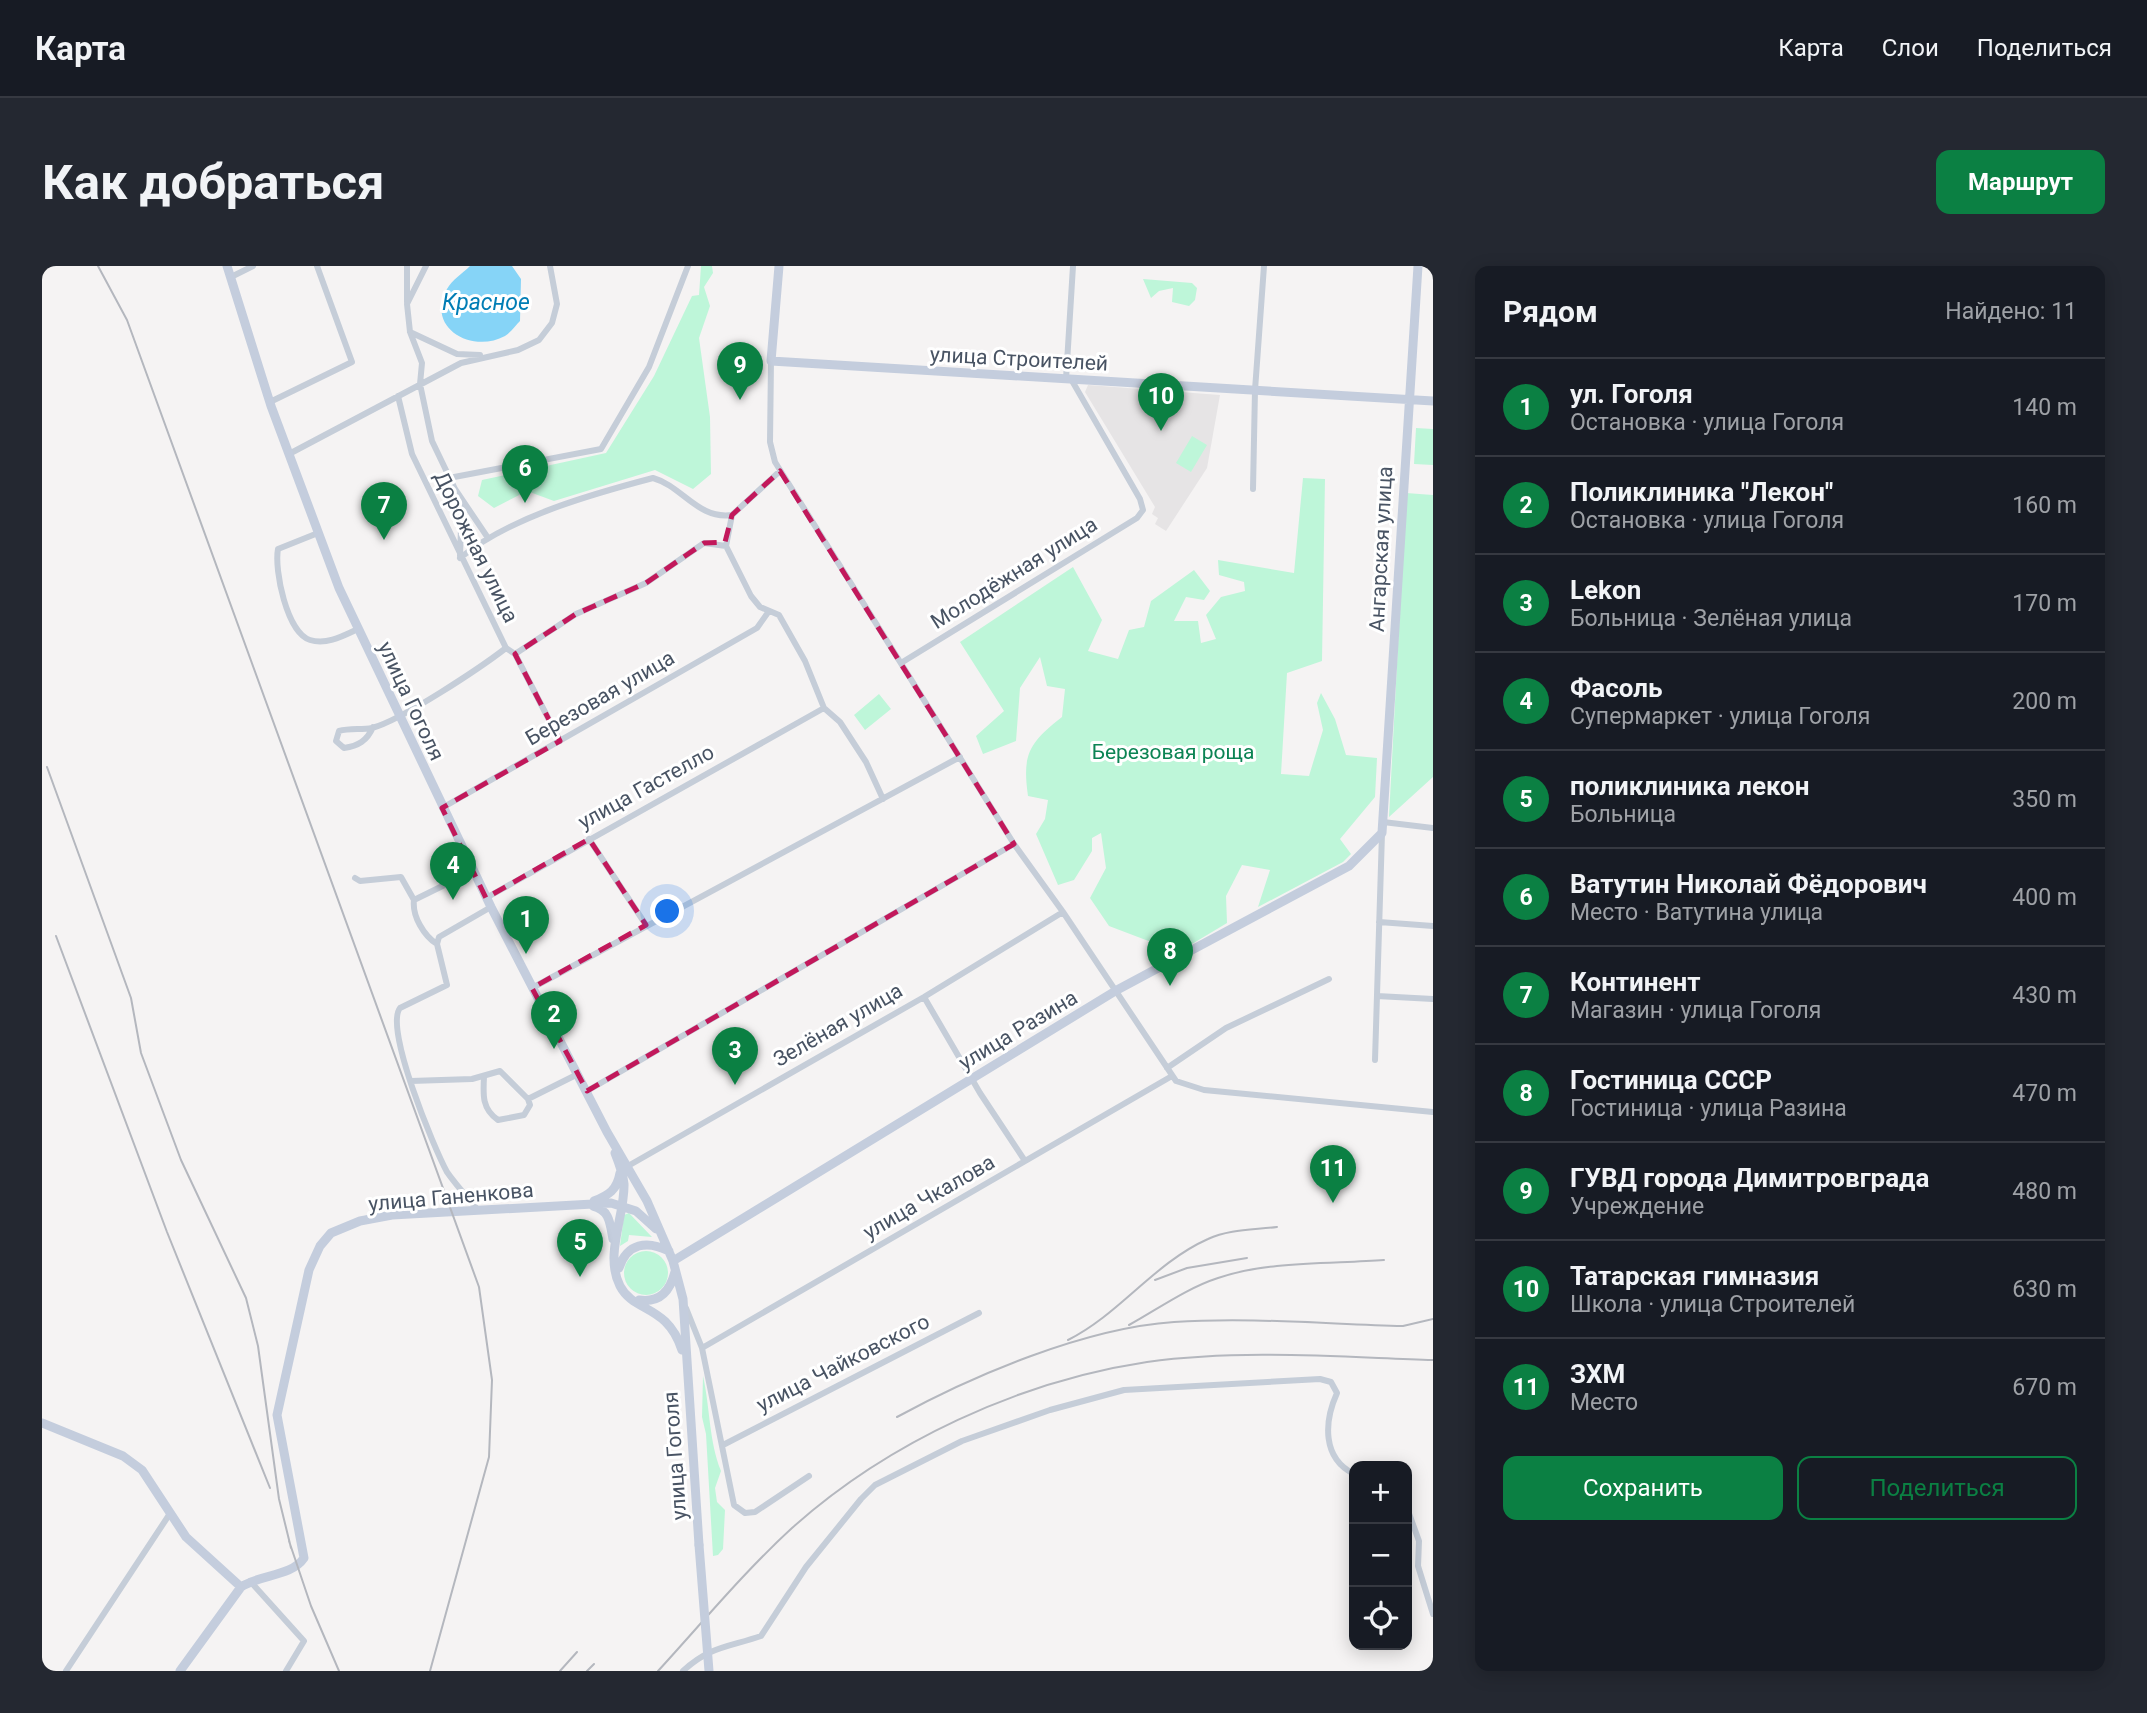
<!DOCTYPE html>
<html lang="ru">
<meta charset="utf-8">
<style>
:root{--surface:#171b24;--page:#242831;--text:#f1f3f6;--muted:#9ea1a6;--line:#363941;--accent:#0b8043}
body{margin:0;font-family:Roboto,sans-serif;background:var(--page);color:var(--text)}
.controls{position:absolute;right:21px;bottom:21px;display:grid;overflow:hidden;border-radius:14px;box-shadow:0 4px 18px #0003}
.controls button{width:63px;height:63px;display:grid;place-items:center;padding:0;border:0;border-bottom:2px solid var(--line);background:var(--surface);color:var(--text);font:35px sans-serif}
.you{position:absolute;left:626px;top:646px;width:24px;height:24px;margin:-18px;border:5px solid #fff;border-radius:50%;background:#1a73e8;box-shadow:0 0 0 10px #1a73e833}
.badge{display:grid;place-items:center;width:46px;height:46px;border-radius:50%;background:var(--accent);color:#fff;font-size:23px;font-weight:700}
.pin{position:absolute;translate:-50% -58px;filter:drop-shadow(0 2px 4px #0008)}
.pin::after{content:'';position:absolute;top:37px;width:24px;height:21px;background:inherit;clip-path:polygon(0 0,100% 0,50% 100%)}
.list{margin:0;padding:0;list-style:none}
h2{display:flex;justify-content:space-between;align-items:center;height:91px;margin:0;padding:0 28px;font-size:30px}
h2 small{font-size:23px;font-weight:400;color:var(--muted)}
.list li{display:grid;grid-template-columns:46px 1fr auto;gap:21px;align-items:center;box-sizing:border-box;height:98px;padding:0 28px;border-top:2px solid var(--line)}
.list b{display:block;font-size:26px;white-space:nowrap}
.list p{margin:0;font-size:23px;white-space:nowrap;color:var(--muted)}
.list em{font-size:23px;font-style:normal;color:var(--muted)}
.actions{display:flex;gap:14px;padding:21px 28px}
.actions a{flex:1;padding:16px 0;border:2px solid var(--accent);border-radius:14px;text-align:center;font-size:24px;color:var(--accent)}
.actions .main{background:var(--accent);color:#fff}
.icon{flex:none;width:38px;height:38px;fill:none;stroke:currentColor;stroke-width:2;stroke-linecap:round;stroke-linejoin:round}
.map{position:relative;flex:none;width:1391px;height:1405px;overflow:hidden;border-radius:14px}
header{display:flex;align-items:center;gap:42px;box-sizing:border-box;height:98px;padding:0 35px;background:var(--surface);border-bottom:2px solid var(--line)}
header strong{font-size:33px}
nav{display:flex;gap:38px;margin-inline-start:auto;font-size:24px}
.intro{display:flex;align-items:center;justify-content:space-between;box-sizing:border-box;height:168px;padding:0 42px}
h1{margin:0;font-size:49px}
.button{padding:18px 32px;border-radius:14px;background:var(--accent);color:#fff;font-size:24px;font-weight:700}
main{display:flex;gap:42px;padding:0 42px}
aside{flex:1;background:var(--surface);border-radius:14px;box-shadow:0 4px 18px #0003}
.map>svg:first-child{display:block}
.education{fill:#e6e4e5}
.green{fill:#bef6d9}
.water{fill:#86d4f7}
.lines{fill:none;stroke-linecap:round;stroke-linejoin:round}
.street{stroke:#c5cdd8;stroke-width:6}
.secondary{stroke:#c4cddd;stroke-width:9}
.rail{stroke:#b4b7be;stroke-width:2}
.secondary-bridge{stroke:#c4cddd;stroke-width:9}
.marked{fill:none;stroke:#c2185b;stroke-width:5;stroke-dasharray:14 9;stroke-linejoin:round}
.labels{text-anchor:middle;stroke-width:6;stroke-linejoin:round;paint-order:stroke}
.street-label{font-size:21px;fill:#485363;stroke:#fff}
.park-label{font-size:21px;fill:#0c8454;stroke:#fff}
.water-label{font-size:23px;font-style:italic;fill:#017db5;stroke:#fff}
</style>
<header>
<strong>Карта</strong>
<nav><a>Карта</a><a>Слои</a><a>Поделиться</a></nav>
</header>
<div class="intro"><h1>Как добраться</h1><a class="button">Маршрут</a></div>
<main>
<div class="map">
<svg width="1391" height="1405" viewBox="0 0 1391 1405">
<rect width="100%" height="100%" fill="#f5f3f3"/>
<path class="education" d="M1046 119 1178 129 1165 202 1124 265 1113 258 1116 252 1110 248 1113 241 1043 126Z"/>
<path class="green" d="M659 0H670L671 7 662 21 668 40 657 72 668 151 669 208 651 223 613 204 512 235 485 225 452 242 436 230 440 214 564 187 612 110 650 30 657 29Z
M1101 13 1150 17 1155 22 1153 34 1147 40 1130 36 1131 22 1117 25 1109 32Z
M1374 162 1391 163V199L1372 198Z
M1150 170 1165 179 1149 206 1134 197Z
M1261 212 1283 213 1280 395 1245 407 1239 508 1267 510 1281 464 1275 437 1279 427 1293 453 1304 489 1335 492 1333 531 1298 573 1309 588 1301 596 1216 641 1228 604 1200 599 1184 630 1185 657 1150 678 1117 679 1067 660 1048 632 1064 602 1059 567 1050 572V585L1032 614 1016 619 994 568 1003 553 1006 534 986 530C980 488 987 477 1020 451L1023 423 1005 420 998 391 978 422 974 475 941 488 934 470 962 445 918 376 1031 301 1060 354 1046 385 1076 393 1087 364 1102 361 1109 335 1152 304 1168 325 1162 334 1144 331 1132 355H1156L1159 377 1174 373 1164 349 1179 331 1203 325 1202 316 1177 309 1176 294 1252 307Z
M1364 227 1391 229V511L1347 551Z
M837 428 849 443 823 464 812 449Z
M587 947 610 971 587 969 586 975 578 980 582 949Z
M582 1007a22 22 0 1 1 44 0a22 22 0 1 1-44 0Z
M661 1110C668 1141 667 1176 679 1205L673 1222 675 1236 683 1244 681 1283 676 1289 671 1290 664 1168 660 1151Z"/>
<path class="water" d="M428 0H470L479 13 478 55C474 59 468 67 463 70 430 88 383 62 405 23 410 14 421 7 428 0Z"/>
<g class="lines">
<path class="street" d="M384 0 365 38 368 66 380 97 378 118 390 175 413 223 446 272
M189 11 211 0
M365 36V0
M368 66 415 88 438 89
M729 95 728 176 733 196 972 578 1021 646 1134 815 1162 824 1391 846
M1024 113 1031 0
M356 130 370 188 464 382 473 388 518 475
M228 136 310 96 275 0
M247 188 419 97 476 84 497 74 510 57 515 38 508 0
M407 212 559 183 607 101 646 0
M1211 223 1213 124 1222 0
M276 267 236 283C232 304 245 367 268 374 285 379 301 370 316 363
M684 280 709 330 718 341 737 349 763 395 782 442 798 456 824 496 841 533
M684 280 690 249 738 205
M418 290 420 235
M418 292C468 251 550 228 611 212 640 220 656 254 690 249
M473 388 534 348 604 317 662 277 684 280
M859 397 1095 252 1101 244 1098 233 1029 113
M331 461C325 475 316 480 302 482L294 475 297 465C308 462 319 464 330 462 360 454 438 402 464 382
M400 542 715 362 727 345
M1341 556 1391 562
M547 573 604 659
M313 612 318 615 359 611 372 634 431 605
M444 632 782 442
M372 634C370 650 382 670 395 678
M1337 656 1391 660
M490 722 918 491
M1335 730 1391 733
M882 731 938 827 983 895
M1333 794 1340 567
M1125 802 1184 762 1287 713
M442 811C441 829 440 843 456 854L482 849 488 839 486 833
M369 815 430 813 458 805 486 833 536 808
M545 825 972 578
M586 900 882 731 1021 646
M436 944C426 932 414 919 405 906 392 882 342 762 358 742L405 719 395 678 397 671 449 641
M644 1042 660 1082 692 1239 703 1247 713 1246 767 1210
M660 1082 1130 810
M681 1179 937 1047
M1365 1242 1377 1275 1376 1300 1391 1348
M208 1315 262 1375 244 1405
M24 1405 127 1249
M641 1405C668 1380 687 1381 719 1370L764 1301 819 1233 833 1219 920 1175 1008 1144 1082 1124 1278 1113 1289 1116 1295 1127C1282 1156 1280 1192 1312 1208"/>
<path class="secondary" d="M185 0 229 140 297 322 449 641 565 866 605 935 631 995 641 1033 657 1279
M737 0 729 95 1391 135
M573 887C577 897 581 907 582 918 583 950 562 989 578 1020 592 1047 625 1038 640 1084
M552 935C567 929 575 924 578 907
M551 940C568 944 568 958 571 973
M631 995 1075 724 1307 600 1340 567 1376 0
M577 1002C585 977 605 974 627 985
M597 1034C618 1037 628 1025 633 1006
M0 1157 81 1190 100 1204 144 1271 199 1321
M138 1405 199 1321C218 1308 249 1311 262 1292L235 1149 267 1004 278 980 289 967 318 955 350 949 569 937 594 945 614 963"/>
<path class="rail" d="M56 0 85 54 437 1021 450 1114 447 1191 388 1405
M5 501 89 732 99 787 139 894 204 1032 216 1080 237 1233 249 1282
M14 670 125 966 228 1222
M1113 1014 1145 1002 1205 992
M1087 1059C1116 1043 1145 1022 1176 1012 1225 995 1290 998 1342 994
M1026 1074C1078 1048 1112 997 1166 973 1187 963 1212 964 1235 961
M855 1151C932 1109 1043 1062 1132 1056 1207 1051 1285 1058 1361 1060L1391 1053
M247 1275 269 1340 297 1405
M518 1405 535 1386
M545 1405 552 1398
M616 1405C660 1357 702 1306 750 1262 846 1176 978 1115 1105 1096 1200 1083 1296 1091 1391 1094"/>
<path class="secondary-bridge" d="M657 1279 667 1405"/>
</g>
<path class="marked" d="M738 205 972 578 545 825 490 722 604 659 547 573 444 632 400 542 518 475 473 388 534 348 604 317 662 277 683 276 690 249Z"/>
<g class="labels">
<g class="street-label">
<text transform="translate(977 93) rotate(3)" y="7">улица Строителей</text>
<text transform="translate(434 281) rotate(64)" y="7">Дорожная улица</text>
<text transform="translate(1339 283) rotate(-87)" y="7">Ангарская улица</text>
<text transform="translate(972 307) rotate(-32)" y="7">Молодёжная улица</text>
<text transform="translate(558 432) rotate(-30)" y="7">Березовая улица</text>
<text transform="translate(369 435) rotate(65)" y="7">улица Гоголя</text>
<text transform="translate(604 521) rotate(-29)" y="7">улица Гастелло</text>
<text transform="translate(796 759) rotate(-30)" y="7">Зелёная улица</text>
<text transform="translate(976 764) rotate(-31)" y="7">улица Разина</text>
<text transform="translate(409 931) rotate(-5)" y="7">улица Ганенкова</text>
<text transform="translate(887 931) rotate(-30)" y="7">улица Чкалова</text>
<text transform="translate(801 1097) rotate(-27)" y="7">улица Чайковского</text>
<text transform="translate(633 1190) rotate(-94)" y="7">улица Гоголя</text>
</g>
<g class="park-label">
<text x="1131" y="493">Березовая роща</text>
</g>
<g class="water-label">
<text x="444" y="44">Красное</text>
</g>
</g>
</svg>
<div class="controls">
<button>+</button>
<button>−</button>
<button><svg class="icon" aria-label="locate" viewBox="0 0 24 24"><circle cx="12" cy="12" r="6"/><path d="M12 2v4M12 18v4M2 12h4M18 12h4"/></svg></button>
</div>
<div class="you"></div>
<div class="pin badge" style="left:484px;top:688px">1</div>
<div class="pin badge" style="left:512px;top:783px">2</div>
<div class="pin badge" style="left:693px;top:819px">3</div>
<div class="pin badge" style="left:411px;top:634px">4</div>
<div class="pin badge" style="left:538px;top:1011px">5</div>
<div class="pin badge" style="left:483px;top:237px">6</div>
<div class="pin badge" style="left:342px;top:274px">7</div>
<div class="pin badge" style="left:1128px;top:720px">8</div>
<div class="pin badge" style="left:698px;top:134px">9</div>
<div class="pin badge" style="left:1119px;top:165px">10</div>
<div class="pin badge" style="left:1291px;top:937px">11</div>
</div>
<aside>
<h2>Рядом<small>Найдено: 11</small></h2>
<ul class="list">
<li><span class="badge">1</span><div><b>ул. Гоголя</b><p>Остановка · улица Гоголя</p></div><em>140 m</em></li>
<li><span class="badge">2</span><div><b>Поликлиника &quot;Лекон&quot;</b><p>Остановка · улица Гоголя</p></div><em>160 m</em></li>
<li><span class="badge">3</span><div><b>Lekon</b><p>Больница · Зелёная улица</p></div><em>170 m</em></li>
<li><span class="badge">4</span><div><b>Фасоль</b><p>Супермаркет · улица Гоголя</p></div><em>200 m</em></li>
<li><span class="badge">5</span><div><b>поликлиника лекон</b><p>Больница</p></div><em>350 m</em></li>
<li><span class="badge">6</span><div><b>Ватутин Николай Фёдорович</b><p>Место · Ватутина улица</p></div><em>400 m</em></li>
<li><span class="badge">7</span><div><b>Континент</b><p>Магазин · улица Гоголя</p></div><em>430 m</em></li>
<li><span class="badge">8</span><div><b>Гостиница СССР</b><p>Гостиница · улица Разина</p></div><em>470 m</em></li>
<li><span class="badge">9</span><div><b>ГУВД города Димитровграда</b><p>Учреждение</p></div><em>480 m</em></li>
<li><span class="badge">10</span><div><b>Татарская гимназия</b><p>Школа · улица Строителей</p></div><em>630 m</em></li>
<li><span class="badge">11</span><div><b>ЗХМ</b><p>Место</p></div><em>670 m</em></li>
</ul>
<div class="actions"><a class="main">Сохранить</a><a>Поделиться</a></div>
</aside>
</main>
